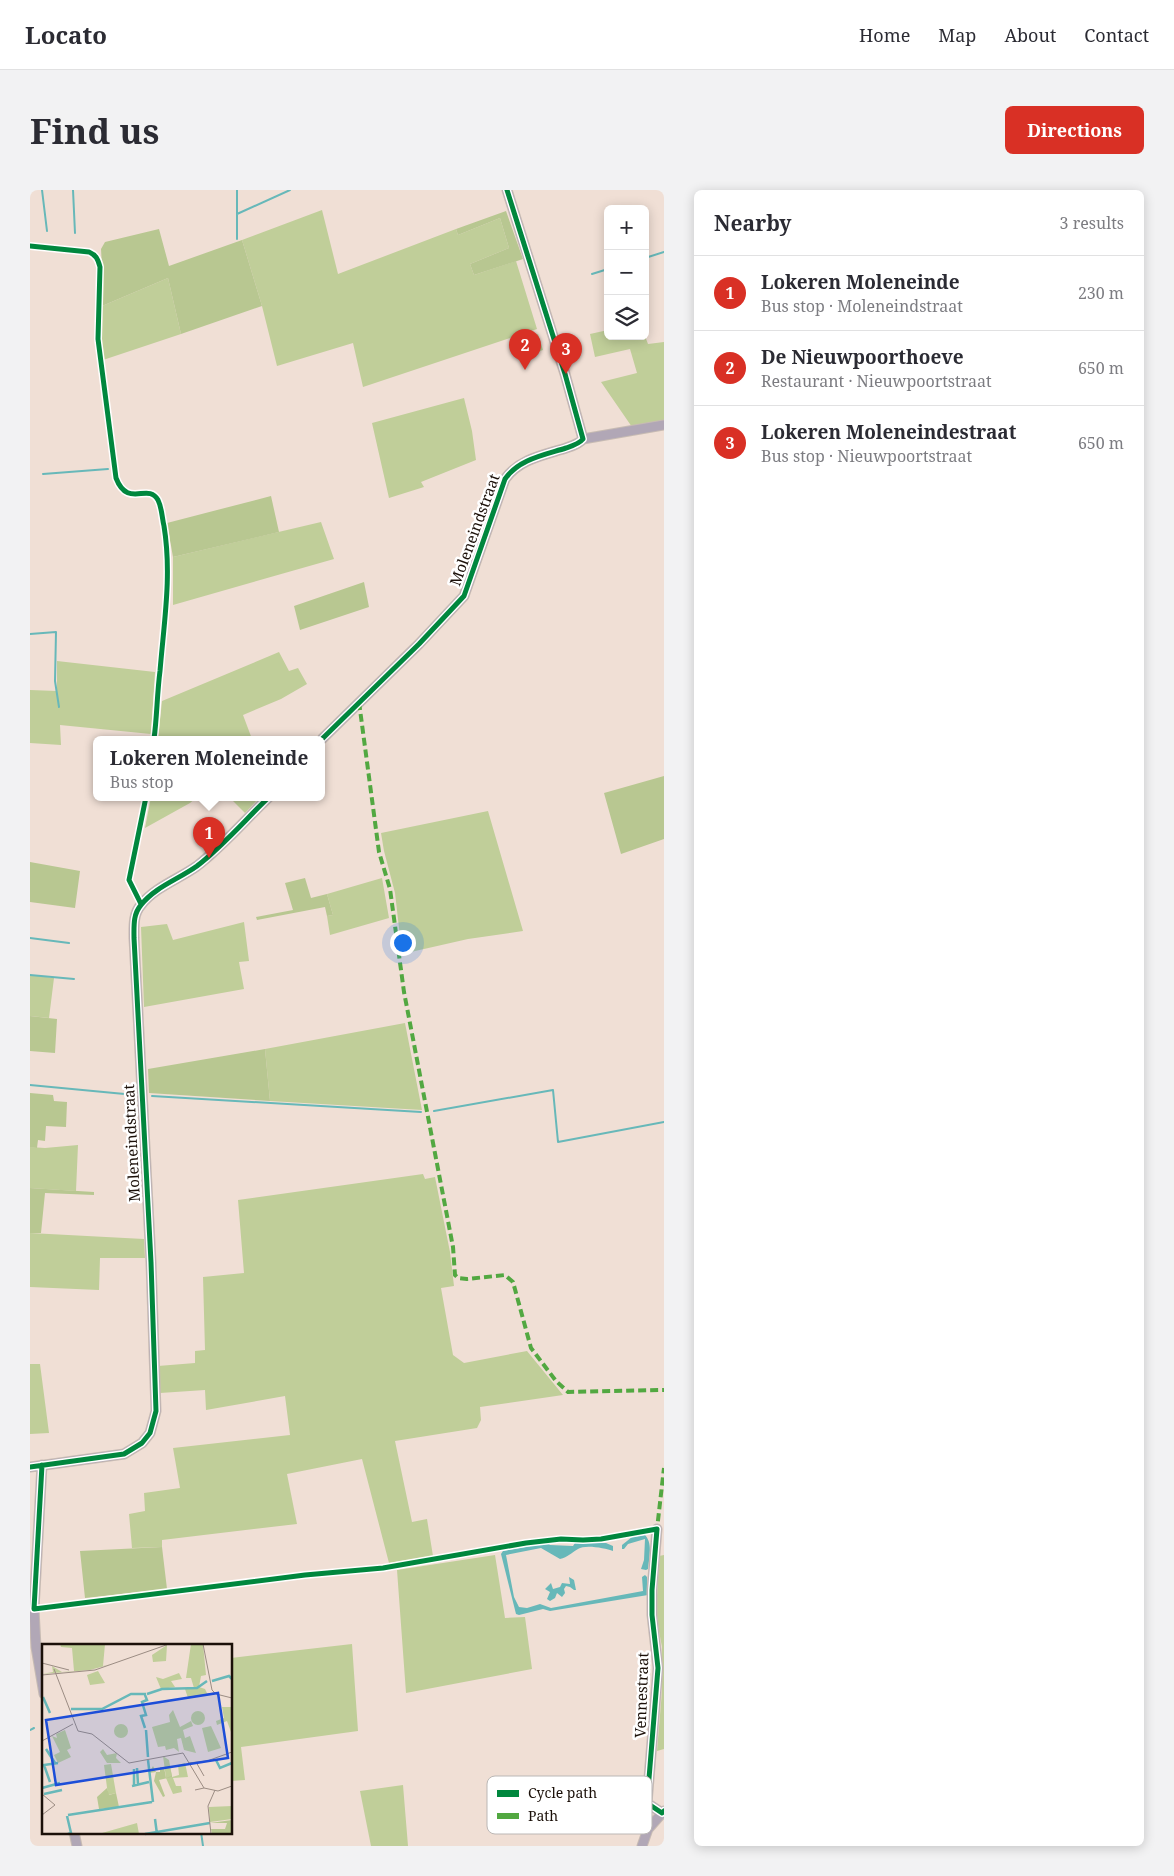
<!DOCTYPE html>
<meta charset="utf-8">
<style>
:root{--surface:#fff;--page:#f2f2f3;--text:#2b2b33;--muted:#7c7c81;--line:#e1e1e2;--accent:#d93025}
body{margin:0;font-family:"Noto Serif",serif;background:var(--page);color:var(--text)}
.controls{position:absolute;right:15px;top:15px;display:grid;overflow:hidden;border-radius:8px;box-shadow:0 2px 12px #0003}
.controls button{width:45px;height:45px;display:grid;place-items:center;padding:0;border:0;border-bottom:1px solid var(--line);background:var(--surface);color:var(--text);font:25px sans-serif}
.you{position:absolute;left:372px;top:752px;width:18px;height:18px;margin:-12px;border:4px solid #fff;border-radius:50%;background:#1a73e8;box-shadow:0 0 0 8px #1a73e833}
.badge{display:grid;place-items:center;width:32px;height:32px;border-radius:50%;background:var(--accent);color:#fff;font-size:16px;font-weight:700}
.pin{position:absolute;translate:-50% -41px;filter:drop-shadow(0 1px 2px #0008)}
.pin::after{content:'';position:absolute;top:26px;width:18px;height:15px;background:inherit;clip-path:polygon(0 0,100% 0,50% 100%)}
.popup{position:absolute;left:63px;top:546px;width:232px;height:65px;box-sizing:border-box;display:grid;place-content:center;border-radius:8px;background:var(--surface);filter:drop-shadow(0 1px 4px #0005);font-size:16px;white-space:nowrap;color:var(--muted)}
.popup b{font-size:19px;color:var(--text)}
.popup::after{content:'';position:absolute;left:50%;top:100%;margin-left:-10px;border:10px solid transparent;border-top-color:var(--surface)}
.list{margin:0;padding:0;list-style:none}
h2{display:flex;justify-content:space-between;align-items:center;height:65px;margin:0;padding:0 20px;font-size:21px}
h2 small{font-size:16px;font-weight:400;color:var(--muted)}
.list li{display:grid;grid-template-columns:32px 1fr auto;gap:15px;align-items:center;box-sizing:border-box;height:75px;padding:0 20px;border-top:1px solid var(--line)}
.list b{display:block;font-size:19px;white-space:nowrap}
.list p{margin:0;font-size:16px;white-space:nowrap;color:var(--muted)}
.list em{font-size:16px;font-style:normal;color:var(--muted)}
.icon{flex:none;width:28px;height:28px;fill:none;stroke:currentColor;stroke-width:2;stroke-linecap:round;stroke-linejoin:round}
.map{position:relative;flex:none;width:634px;height:1656px;overflow:hidden;border-radius:8px}
header{display:flex;align-items:center;gap:30px;box-sizing:border-box;height:70px;padding:0 25px;background:var(--surface);border-bottom:1px solid var(--line)}
header strong{font-size:24px}
nav{display:flex;gap:28px;margin-inline-start:auto;font-size:18px}
.intro{display:flex;align-items:center;justify-content:space-between;box-sizing:border-box;height:120px;padding:0 30px}
h1{margin:0;font-size:35px}
.button{padding:12px 22px;border-radius:8px;background:var(--accent);color:#fff;font-size:18px;font-weight:700}
main{display:flex;gap:30px;padding:0 30px}
aside{flex:1;background:var(--surface);border-radius:8px;box-shadow:0 2px 12px #0003}
.map>svg:first-child{display:block}
.green{fill:#c0ce99}
.forest{fill:#b8c791}
.water{fill:#67b8b9}
.lines{fill:none;stroke-linecap:round;stroke-linejoin:round}
.stream{stroke:#67b8b9;stroke-width:2}
.minor-casing{stroke:#c7bbb3;stroke-width:11}
.minor{stroke:#b1a7b6;stroke-width:9}
.quiet{stroke:#52a841;stroke-width:4;stroke-dasharray:8 4;stroke-linecap:butt}
.cycleway-casing{stroke:#fff;stroke-width:8}
.cycleway{stroke:#00873e;stroke-width:5}
.labels{text-anchor:middle;stroke-width:5;stroke-linejoin:round;paint-order:stroke}
.street-label{font-size:15px;fill:#1b1009;stroke:#fff}
.inset-river{fill:none;stroke:#67b8b9;stroke-width:2.5}
.inset-road{fill:none;stroke:#9b8c83;stroke-width:1}
.view{fill:#1d4ed8;fill-opacity:0.15;stroke:#1d4ed8;stroke-width:2.5}
.inset-edge{fill:none;stroke:#1b1009;stroke-width:2.5}
.key{fill:#fff;stroke:#bbb7b5;stroke-width:1}
.key-label{font-size:14px;fill:#1b1009}
</style>
<header>
<strong>Locato</strong>
<nav><a>Home</a><a>Map</a><a>About</a><a>Contact</a></nav>
</header>
<div class="intro"><h1>Find us</h1><a class="button">Directions</a></div>
<main>
<div class="map">
<svg width="634" height="1656" viewBox="0 0 634 1656">
<rect width="100%" height="100%" fill="#f0dfd5"/>
<path class="green" d="M292 20 308 84 426 39 428 45 470 28 479 58 440 74 444 85 486 71 507 139 333 197 323 153 247 176 232 116 212 50Z
M138 88 151 144 73 170 71 150 72 116Z
M578 140V146H615L618 154 634 152V230L602 237 571 192 607 183 600 159 565 167 560 144Z
M508 144 513 160 492 167 483 161 480 153Z
M434 208 442 241 446 270 391 292 394 297 359 308 342 233Z
M291 332 304 369 143 415V367Z
M249 462 259 481 268 478 277 494 251 509 213 525 222 549H128L132 511Z
M27 471 125 482 121 544 30 535 31 555 0 553V500L27 501Z
M121 607H167L160 613 115 638Z
M199 607H225L228 609 215 623Z
M458 621 493 741 438 749 372 764 365 703 354 661 351 643Z
M352 688 359 728 300 745 297 726 303 725 297 704Z
M214 732 219 771 209 772 214 799 114 817 111 737 137 734 143 750Z
M0 785 24 788 19 828 0 826Z
M375 833 392 920 240 911 235 859Z
M48 955 46 1001 0 998V957L15 958Z
M393 984 395 989 405 987 420 1062 424 1096 411 1098 423 1165 434 1173 497 1161 533 1205 450 1217 451 1230 447 1238 365 1251 382 1332 397 1329 403 1366 359 1373 332 1269 257 1284 267 1334 132 1350V1357L102 1358 99 1324 115 1321 114 1303 150 1298 143 1258 260 1245 255 1206 176 1220 175 1200 130 1203 128 1176 165 1173V1161L175 1160 173 1087 214 1083 208 1010Z
M0 1043 114 1049 115 1068H70L69 1100 0 1097Z
M0 1174H10L19 1243 0 1244Z
M465 1365 475 1428 495 1427 502 1479 376 1503 367 1380Z
M634 1365V1559L627 1561 632 1501V1457L626 1426 629 1366Z
M322 1454 328 1541 211 1557 215 1590 201 1591V1468Z
M373 1595 378 1656H341L330 1601Z"/>
<path class="forest" d="M476 21 493 69 444 85 440 74 479 58 470 28 428 45 426 39Z
M129 39 139 76 212 50 232 116 151 144 138 88 72 116 73 94 71 59 75 52Z
M241 306 249 342 143 367 137 333Z
M334 392 339 417 270 440 264 416Z
M634 586V649L591 664 574 603Z
M0 672 50 681 45 718 0 712Z
M275 688 281 708 297 704 303 725 297 726 295 717 227 730 226 727 263 720 255 693Z
M0 826 27 829 25 863 0 861Z
M235 859 240 911 119 903 118 879Z
M0 903 23 905 24 911 37 912 36 937 16 936 15 951 8 950 7 958 0 957Z
M0 998 64 1002V1005L15 1003 11 1043H0Z
M132 1357 137 1399 55 1408 50 1361Z"/>
<path class="water" d="M615 1345C623 1353 619 1369 618 1379L616 1380 611 1379 614 1370 615 1349 598 1354 594 1359H592V1355L602 1347Z
M518 1353 520 1355 543 1356 545 1353H576L583 1356V1361C575 1358 555 1354 548 1359 541 1363 538 1367 530 1369L511 1358 476 1365 484 1407 489 1417 497 1418 510 1414 521 1418 613 1401 612 1387 615 1385 617 1387 618 1405 520 1421 513 1419 489 1425 486 1424 471 1364 473 1361Z
M539 1387 544 1390 546 1400H544L540 1397 536 1396 534 1399 535 1403 532 1407 527 1403 525 1408 520 1411 517 1409 520 1402 515 1399 521 1393 523 1399 530 1397 532 1393 540 1394Z"/>
<g class="lines">
<path class="stream" d="M12 0 17 41
M43 0 45 43
M207 24 260 0
M207 49V0
M615 68 634 62
M562 84 578 79
M13 284 78 279
M0 444 26 442 25 491 29 517
M0 748 39 753
M0 785 44 789
M0 895 105 905
M122 906 391 922
M404 921 523 900 528 952 634 932
M0 1540 4 1538
M171 1642 173 1656
M119 1644 143 1642"/>
<g class="minor-casing">
<path id="minor" d="M477 0 535 184 553 249
M553 249 634 235
M292 549 389 454 434 406 475 289C489 269 514 265 536 258 542 256 549 254 553 249
M12 1275 4 1419 6 1457 14 1504
M0 1277 94 1264 112 1253 120 1243 126 1221 121 1072 104 748C104 736 103 724 111 715 125 697 149 689 167 676 193 656 215 630 239 607
M627 1339 622 1400V1425L628 1478 617 1613 632 1623
M617 1613 616 1627 618 1639
M44 1642 47 1656
M612 1656 618 1639 634 1621"/>
</g>
<use href="#minor" class="minor"/>
<path class="quiet" d="M329 512 349 662 360 699 374 802 423 1057 425 1085 428 1088 437 1089 475 1085 483 1092 501 1158 526 1191 538 1202 634 1200
M623 1340 627 1339 634 1278"/>
<g class="cycleway-casing">
<path id="cycleway" d="M0 56 59 62C66 65 68 69 70 77L68 149 86 288C98 319 118 292 128 310 132 318 132 328 134 336 142 385 134 432 130 481 127 504 127 527 124 549
M292 549 389 454 434 406 475 289C489 269 514 265 536 258 542 256 549 254 553 249L535 184 477 0
M111 714 99 690 116 607
M12 1275 4 1419 275 1385 353 1378 496 1353 531 1349 553 1350 571 1349 627 1339 622 1400V1425L628 1478 617 1613 632 1623 634 1621
M0 1277 94 1264 112 1253 120 1243 126 1221 121 1072 104 748C104 736 103 724 111 715 125 697 149 689 167 676 193 656 215 630 239 607"/>
</g>
<use href="#cycleway" class="cycleway"/>
</g>
<g class="labels">
<g class="street-label">
<text transform="translate(445 340) rotate(-70)" y="5">Moleneindstraat</text>
<text transform="translate(102 953) rotate(-93)" y="5">Moleneindstraat</text>
<text transform="translate(612 1505) rotate(-88)" y="5">Vennestraat</text>
</g>
</g>
<g transform="translate(12 1454)">
<rect width="190" height="190" fill="#f0dfd5"/>
<path d="M18 0H63L61 22 70 20 48 26 0 30 11 28 10 22 20 28 32 27 30 4 19 3ZM149 0H161L164 31 159 32 157 43 163 45 166 51 146 54 143 45 152 44 149 34H144ZM125 1 124 17 111 18 110 11ZM56 27 63 39 48 41 45 31ZM137 29 140 35 129 37 133 43 119 45 114 33 121 35ZM180 63H190L189 88 185 77 175 81 174 77 182 74ZM131 66 138 83 149 77 151 82 141 86 143 94 148 92 154 109 142 106 139 94 135 95 137 108 132 104 124 106 123 102 116 103 110 83 128 78 127 71ZM149 74a7 7 0 1 1 14 0a7 7 0 1 1-14 0ZM72 87a7 7 0 1 1 14 0a7 7 0 1 1-14 0ZM169 82 179 104 166 108 160 84ZM23 86 29 104 25 106 29 113 16 119 12 111 18 108 10 92 15 94 14 90ZM61 105 65 111 75 109 74 114 79 119H65L58 108ZM121 112 127 116 130 133 137 131 136 121 143 119 146 133 131 134 134 142H139L140 148 131 150 124 134ZM69 120 74 149 66 151 62 121ZM190 162V175L168 178 167 163ZM95 179 97 190H60V189Z" fill="#c0ce99"/>
<path d="M118 118V123H122L124 134 129 132 128 121 130 133 117 136 123 152 121 153 112 137 114 128 107 129 111 122 114 128H118ZM65 144 67 151 74 149 77 163 57 165 55 153ZM190 176V190H170L169 185H183L185 179H168Z" fill="#b8c791"/>
<path class="inset-river" d="M170 37 187 32 190 35M105 50 120 45 155 44 165 37M103 51 105 56 100 58 104 71 99 72 103 84M1 53 8 69M29 65H60L89 50H104M104 86 106 113M4 105 13 119M106 116 111 158M174 116 178 124 190 119M95 124 96 140M92 125V141M8 138 2 121 16 119M90 142 107 138M0 144 18 139M2 150 20 146M26 171 110 158M25 172 29 189 26 190M113 175 115 190M103 190 168 179"/>
<path class="inset-road" d="M161 0 170 46 174 50 190 54M0 19 27 26M12 25 36 87 50 90 87 119 141 109 162 144M0 31 53 26 127 0M143 54 172 49M0 97 31 80M154 118 162 132M146 119 165 117 190 108M153 146 162 144 176 147 190 142M0 150 13 161 0 171M169 190 166 162 173 146"/>
<path class="view" d="M176 49 186 114 14 141 4 76Z"/>
<rect width="190" height="190" class="inset-edge"/>
</g>
<rect x="457" y="1586" width="165" height="58" rx="8" class="key"/>
<rect x="467" y="1600" width="22" height="7" fill="#00873e"/>
<rect x="467" y="1623" width="22" height="6" fill="#52a841"/>
<g class="key-label">
<text x="498" y="1608">Cycle path</text>
<text x="498" y="1631">Path</text>
</g>
</svg>
<div class="controls">
<button>+</button>
<button>−</button>
<button><svg class="icon" aria-label="layers" viewBox="0 0 24 24"><path d="M12 4l9 5-9 5-9-5zM3 14l9 5 9-5"/></svg></button>
</div>
<div class="you"></div>
<div class="pin badge" style="left:179px;top:668px">1</div>
<div class="popup"><b>Lokeren Moleneinde</b>Bus stop</div>
<div class="pin badge" style="left:495px;top:180px">2</div>
<div class="pin badge" style="left:536px;top:184px">3</div>
</div>
<aside>
<h2>Nearby<small>3 results</small></h2>
<ul class="list">
<li><span class="badge">1</span><div><b>Lokeren Moleneinde</b><p>Bus stop · Moleneindstraat</p></div><em>230 m</em></li>
<li><span class="badge">2</span><div><b>De Nieuwpoorthoeve</b><p>Restaurant · Nieuwpoortstraat</p></div><em>650 m</em></li>
<li><span class="badge">3</span><div><b>Lokeren Moleneindestraat</b><p>Bus stop · Nieuwpoortstraat</p></div><em>650 m</em></li>
</ul>
</aside>
</main>
